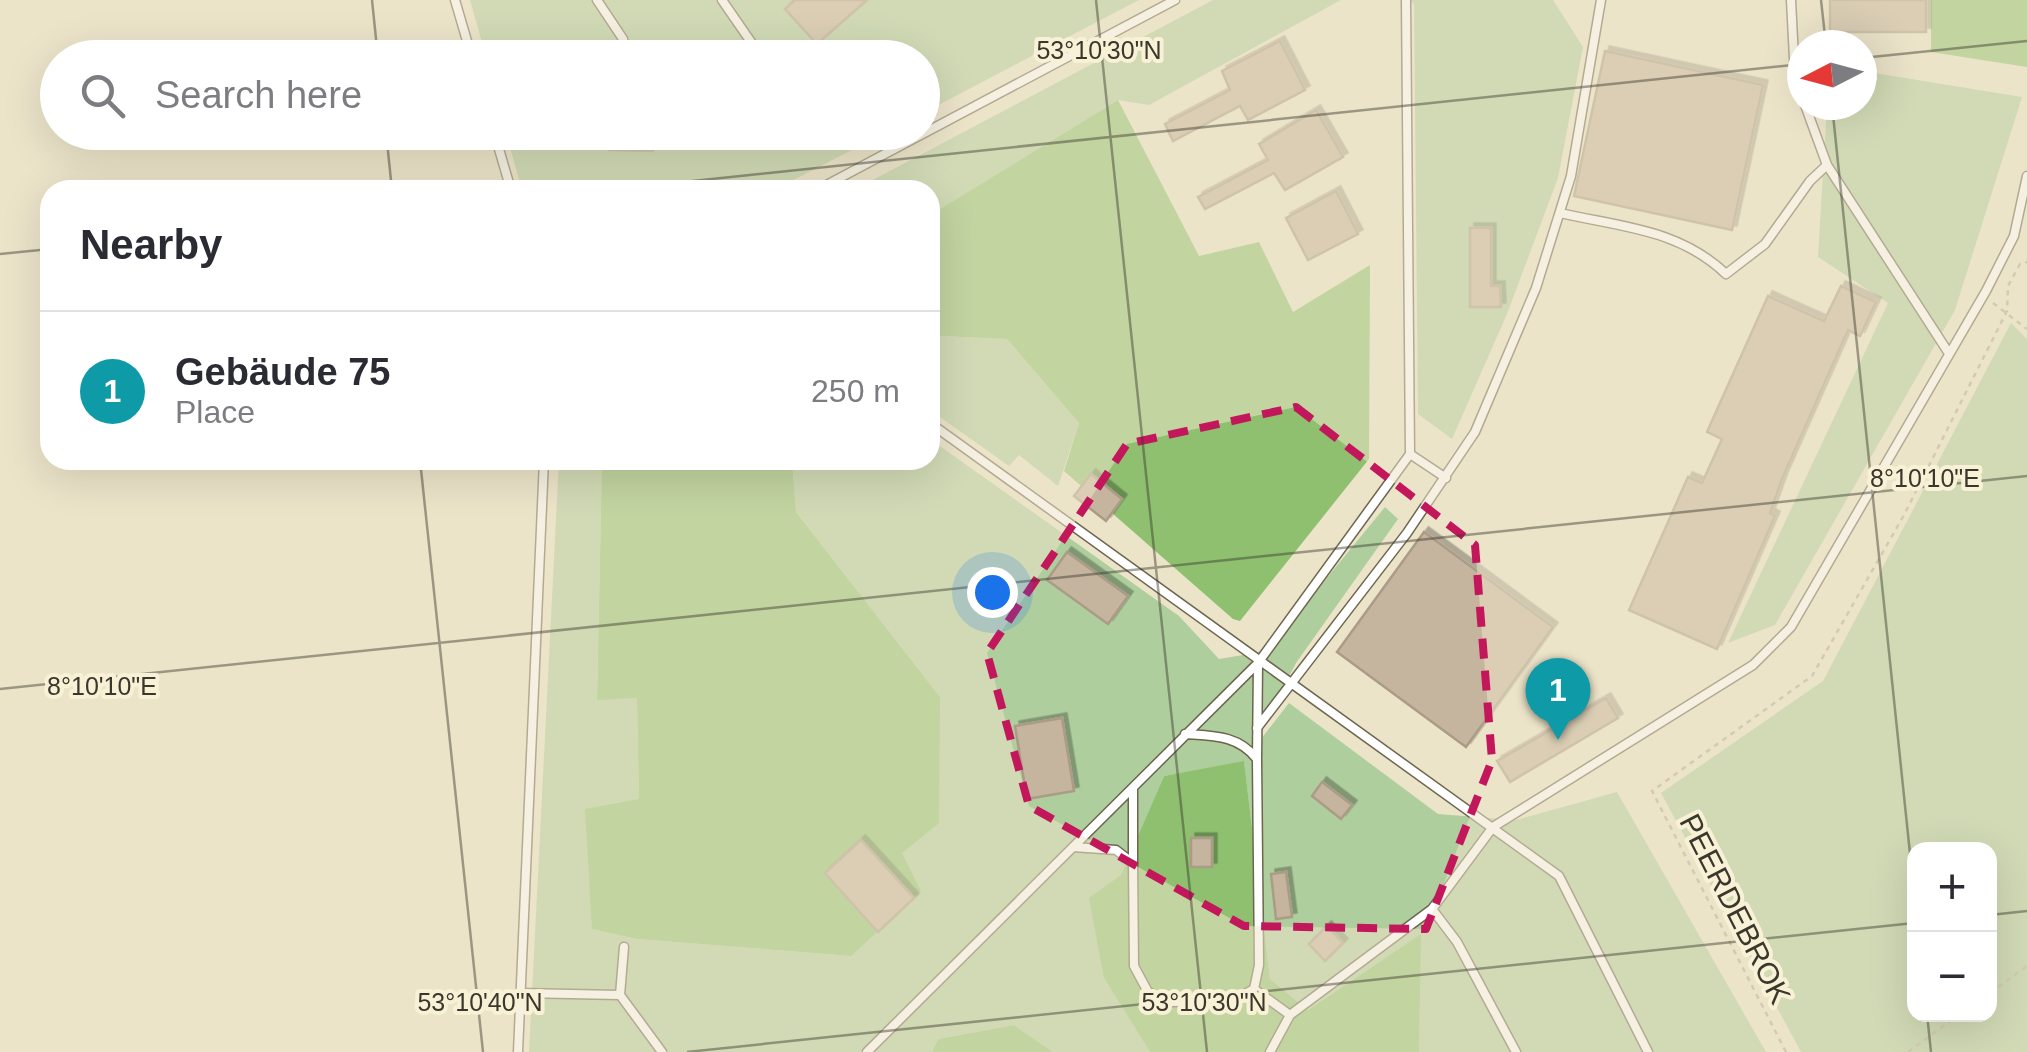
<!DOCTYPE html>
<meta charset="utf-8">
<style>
:root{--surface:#fff;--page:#f2f2f3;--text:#2b2b33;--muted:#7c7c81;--line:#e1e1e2;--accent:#0b8043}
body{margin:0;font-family:Helvetica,sans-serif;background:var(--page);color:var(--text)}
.controls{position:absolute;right:30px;bottom:30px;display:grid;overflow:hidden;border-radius:20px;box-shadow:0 10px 40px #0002}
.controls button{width:90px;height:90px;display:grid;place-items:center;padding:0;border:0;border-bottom:2px solid var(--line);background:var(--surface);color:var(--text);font:50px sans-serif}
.compass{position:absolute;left:1787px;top:30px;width:90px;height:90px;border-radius:50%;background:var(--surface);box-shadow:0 10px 40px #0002;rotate:264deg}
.you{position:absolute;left:992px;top:592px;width:35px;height:35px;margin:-25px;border:8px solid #fff;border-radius:50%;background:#1a73e8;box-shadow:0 0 0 15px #1a73e833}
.badge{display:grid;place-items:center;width:65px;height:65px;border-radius:50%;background:var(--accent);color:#fff;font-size:32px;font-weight:700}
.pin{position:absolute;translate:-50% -82px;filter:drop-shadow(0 2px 5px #0008)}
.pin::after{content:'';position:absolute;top:52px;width:35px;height:30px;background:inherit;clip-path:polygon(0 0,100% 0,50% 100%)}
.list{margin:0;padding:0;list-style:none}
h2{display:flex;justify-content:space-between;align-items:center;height:130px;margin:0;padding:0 40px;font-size:42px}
h2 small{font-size:32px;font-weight:400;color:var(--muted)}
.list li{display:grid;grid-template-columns:65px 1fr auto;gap:30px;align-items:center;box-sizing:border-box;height:160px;padding:0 40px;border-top:2px solid var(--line)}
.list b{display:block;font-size:38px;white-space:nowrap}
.list p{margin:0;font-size:32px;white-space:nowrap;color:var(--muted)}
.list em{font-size:32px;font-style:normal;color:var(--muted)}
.icon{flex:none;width:55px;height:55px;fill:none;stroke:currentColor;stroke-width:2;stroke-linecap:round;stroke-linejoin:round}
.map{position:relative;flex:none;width:2027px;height:1052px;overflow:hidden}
.search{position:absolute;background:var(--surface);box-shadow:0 10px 40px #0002;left:40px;top:40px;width:900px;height:110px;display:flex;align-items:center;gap:25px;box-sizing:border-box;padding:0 35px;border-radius:55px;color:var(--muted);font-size:38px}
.panel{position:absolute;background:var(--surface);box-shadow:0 10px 40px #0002;left:40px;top:180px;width:900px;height:290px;border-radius:30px}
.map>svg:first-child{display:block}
.green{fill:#afce9e;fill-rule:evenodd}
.forest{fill:#8ec06f}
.building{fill:#c5b49e;stroke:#ac9b86;stroke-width:2.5;filter:url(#shadow)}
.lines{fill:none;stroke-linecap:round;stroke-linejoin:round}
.service-casing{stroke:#6d654e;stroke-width:11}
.path{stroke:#b3ac97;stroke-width:2.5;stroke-dasharray:5 5;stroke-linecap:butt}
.service{stroke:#fff;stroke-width:8}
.marked{fill:none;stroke:#c2185b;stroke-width:8;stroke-dasharray:20 12;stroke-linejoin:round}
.ticks{fill:none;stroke:#3a372d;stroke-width:2.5;stroke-opacity:0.45}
.labels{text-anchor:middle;stroke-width:8;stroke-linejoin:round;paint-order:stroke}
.street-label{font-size:30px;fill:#3a372d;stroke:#f9f1d6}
.ticks-label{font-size:25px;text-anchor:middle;fill:#3a372d;stroke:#f9f1d6;stroke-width:8;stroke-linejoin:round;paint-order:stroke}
</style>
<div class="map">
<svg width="2027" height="1052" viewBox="0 0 2027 1052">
<defs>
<filter id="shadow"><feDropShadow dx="4.5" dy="-4.5" stdDeviation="0" flood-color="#0004"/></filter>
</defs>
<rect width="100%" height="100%" fill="#ece4c9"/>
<path class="green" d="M470 0H1139L923 113 922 58 486 57Z
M1213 0H1341L1149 105 1118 100 930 215V190H854Z
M1408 0H1553L1583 47 1558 178 1507 314 1452 439 1418 414 1414 4Z
M1862 71 2022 97 1955 310 1775 625 1728 643 1888 303 1818 257 1827 105H1862Z
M506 133H885L774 190H522Z
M2011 323 2027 339V1052H1801L1661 793 1823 681ZM1914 850H1990V1014H1914Z
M930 324 942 336 1007 339 1079 423 1058 486 1019 455 1009 466 930 410Z
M930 439 1179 616 1219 659 1267 651 1385 507 1398 519 1296 663 1247 757 1289 703 1438 814 1516 820 1617 792 1766 1052H1419L1420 935 1308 1010 1270 979 1244 762 1164 776 1121 876 1104 978 1150 1052H1053L1014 1025 938 1039 932 1052H529L559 460H602L597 699 637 698 639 799 592 929 637 939 851 956 902 853 940 697 796 512 792 460H930Z"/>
<path class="forest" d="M1931 0H2027V67L1931 52Z
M1118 100 1199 256 1259 242 1293 312 1370 265 1369 459 1240 621 1233 619 1064 471 1079 423 1007 339 941 336 930 324V215Z
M602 460H792L796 512 940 697 939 823 902 853 921 891 851 956 637 939 592 929 585 809 639 799 637 698 597 700Z
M1244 761 1270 979 1308 1010 1421 934 1419 1052H1150L1104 978 1089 898 1121 875 1164 776Z
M1014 1025 1053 1052H932L938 1039Z"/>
<path class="building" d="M795 0H867L817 44 785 9Z
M1830 0H1926V32H1830Z
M1280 41 1305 90 1248 120 1240 106 1173 141 1165 124 1230 90 1222 71Z
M1605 51 1763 85 1732 230 1574 196Z
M1316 110 1343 157 1285 190 1274 173 1205 209 1198 197 1268 160 1259 144Z
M610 132H653V151L609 150Z
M1336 191 1358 234 1308 260 1286 218Z
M1470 228H1491V286H1500L1501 307H1470Z
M1841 286 1876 302 1860 336 1848 330 1782 479 1770 513 1775 516 1717 649 1629 610 1688 477 1702 483 1722 439 1707 432 1768 296 1824 321Z
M1091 474 1122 499 1106 521 1074 496Z
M1424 532 1553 627 1466 747 1337 652Z
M1067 552 1128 596 1108 624 1047 580Z
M1606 698 1618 718 1510 782 1497 761Z
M1062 718 1074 791 1027 799 1015 726Z
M1322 782 1352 805 1341 819 1312 796Z
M1191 838H1212V867H1191Z
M861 840 914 898 878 932 825 873Z
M1286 872 1292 917 1276 919 1271 874Z
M1327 926 1343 943 1325 961 1309 944Z"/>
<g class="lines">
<g class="service-casing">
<path id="service" d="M455 0 472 58
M597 0 623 39
M722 0 751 42
M1791 0 1795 78 1802 96
M1805 105 1827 165 1948 352
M494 132 511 190
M817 190 1175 0
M1560 213C1621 227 1679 229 1726 274L1765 244 1810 181 1827 165
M930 423 1559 876 1648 1052
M1410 454 1446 478
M1257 728 1407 533 1475 432 1536 288 1571 176 1601 0
M1257 759 1258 664
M1133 788V863
M1073 847 1116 850 1133 863 1134 966 1148 992 1170 1002 1232 1001 1254 989 1259 965 1257 759C1238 735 1214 736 1185 734
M1432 909 1457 942 1516 1052
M1254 989 1290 1015
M521 993 620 995 662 1052
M620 995 624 947
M518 1052 544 460
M867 1052 1258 663 1410 454 1406 0
M1270 1052 1290 1015 1432 909 1493 827 1753 665 1791 627 1986 291 2014 236 2027 176"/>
</g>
<path class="path" d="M1993 303 2027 329
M1990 993 2027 966
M1786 1052 1652 791 1812 676 1904 515 2007 311 2008 286 2020 264 2027 262
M1908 1052 1960 1014"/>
<use href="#service" class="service"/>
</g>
<path d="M0 0H2027V1052H0ZM1296 407 1475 545 1492 760 1426 929 1244 926 1029 806 987 653 1127 444Z" fill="#ece4c9" fill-opacity=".55" fill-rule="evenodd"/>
<path class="marked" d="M1296 407 1475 545 1492 760 1426 929 1244 926 1029 806 987 653 1127 444Z"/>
<path class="ticks" d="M372 0 378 58M1096 0 1207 1052M1821 0 1826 45M1862 58 2027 41M1832 105 1914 892M386 132 392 190M607 190 1802 64M0 254 50 249M420 460 483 1052M0 689 2027 476M1990 915 2027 911M1927 1014 1931 1052M687 1052 1914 923"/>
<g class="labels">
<g class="street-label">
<text transform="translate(1735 909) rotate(63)" y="10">PEERDEBROK</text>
</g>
</g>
<g class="ticks-label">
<text x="1099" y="59">53°10'30"N</text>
<text x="1925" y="487">8°10'10"E</text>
<text x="102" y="695">8°10'10"E</text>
<text x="480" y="1011">53°10'40"N</text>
<text x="1204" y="1011">53°10'30"N</text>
</g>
</svg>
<div class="controls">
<button>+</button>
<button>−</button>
</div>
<svg class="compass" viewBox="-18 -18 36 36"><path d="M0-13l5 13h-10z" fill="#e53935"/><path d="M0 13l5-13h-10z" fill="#7c7c81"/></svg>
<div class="you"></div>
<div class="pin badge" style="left:1558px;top:740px;background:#0f9aa8">1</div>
<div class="search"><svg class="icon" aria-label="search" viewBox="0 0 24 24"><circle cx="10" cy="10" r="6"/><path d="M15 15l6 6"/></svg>Search here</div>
<section class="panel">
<h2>Nearby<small></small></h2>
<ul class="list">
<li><span class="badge" style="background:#0f9aa8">1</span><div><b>Gebäude 75</b><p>Place</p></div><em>250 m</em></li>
</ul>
</section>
</div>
